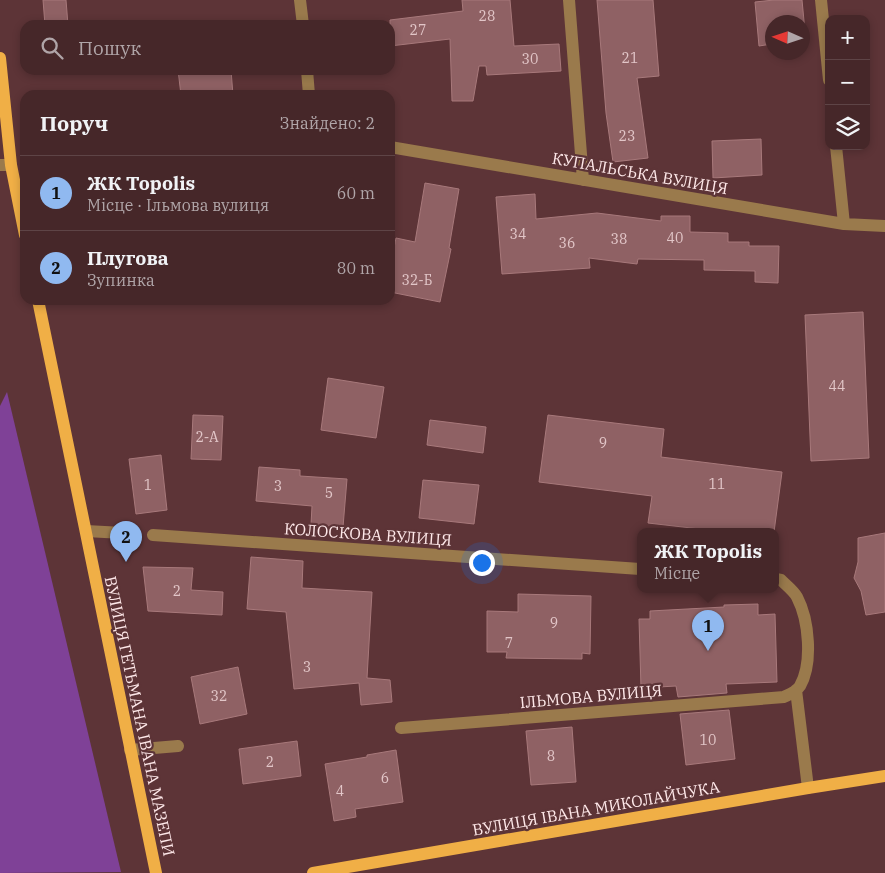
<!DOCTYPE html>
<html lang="uk">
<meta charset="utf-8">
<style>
:root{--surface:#462729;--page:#503335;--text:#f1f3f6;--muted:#b0a5a8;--line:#5e4446;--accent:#90b9f0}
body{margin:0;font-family:"IBM Plex Serif",serif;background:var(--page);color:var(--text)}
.controls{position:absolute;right:15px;top:15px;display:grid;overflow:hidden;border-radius:10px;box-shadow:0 2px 8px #0003}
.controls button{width:45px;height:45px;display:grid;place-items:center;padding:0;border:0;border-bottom:1px solid var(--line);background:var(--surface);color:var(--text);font:25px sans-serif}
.compass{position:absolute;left:765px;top:15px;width:45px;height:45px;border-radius:50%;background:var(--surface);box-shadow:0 2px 8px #0003;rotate:273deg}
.you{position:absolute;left:481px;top:562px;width:18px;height:18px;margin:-12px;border:4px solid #fff;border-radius:50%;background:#1a73e8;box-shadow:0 0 0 8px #1a73e833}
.badge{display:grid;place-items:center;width:32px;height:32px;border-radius:50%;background:var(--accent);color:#111;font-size:16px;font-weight:700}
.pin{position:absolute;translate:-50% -41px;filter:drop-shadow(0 1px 2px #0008)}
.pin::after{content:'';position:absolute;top:26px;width:18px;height:15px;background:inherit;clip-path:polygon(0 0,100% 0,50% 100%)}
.popup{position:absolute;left:637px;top:528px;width:142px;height:65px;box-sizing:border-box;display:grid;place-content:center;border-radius:10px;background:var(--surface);filter:drop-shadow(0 1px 4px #0005);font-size:16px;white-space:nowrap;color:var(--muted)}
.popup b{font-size:19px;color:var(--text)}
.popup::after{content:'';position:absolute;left:50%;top:100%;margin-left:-10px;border:10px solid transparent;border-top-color:var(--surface)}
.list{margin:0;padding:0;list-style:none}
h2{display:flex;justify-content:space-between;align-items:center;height:65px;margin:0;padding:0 20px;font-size:21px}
h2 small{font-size:16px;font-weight:400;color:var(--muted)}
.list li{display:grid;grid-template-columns:32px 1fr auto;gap:15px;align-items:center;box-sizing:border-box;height:75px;padding:0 20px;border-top:1px solid var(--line)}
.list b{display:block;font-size:19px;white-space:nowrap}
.list p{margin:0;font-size:16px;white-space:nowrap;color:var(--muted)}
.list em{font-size:16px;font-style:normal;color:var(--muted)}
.icon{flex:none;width:28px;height:28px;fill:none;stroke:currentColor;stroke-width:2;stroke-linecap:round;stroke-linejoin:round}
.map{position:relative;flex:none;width:885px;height:873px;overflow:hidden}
.search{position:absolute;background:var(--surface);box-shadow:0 2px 8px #0003;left:20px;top:20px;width:375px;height:55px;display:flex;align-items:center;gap:12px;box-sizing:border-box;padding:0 18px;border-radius:15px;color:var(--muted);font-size:19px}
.panel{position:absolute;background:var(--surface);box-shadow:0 2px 8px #0003;left:20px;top:90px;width:375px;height:215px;border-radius:15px}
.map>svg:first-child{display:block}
.green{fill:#7f4197}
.building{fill:#8f6164;stroke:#a8797b}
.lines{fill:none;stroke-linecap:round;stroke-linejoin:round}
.minor{stroke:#9a7a4c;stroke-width:12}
.major{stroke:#f0af46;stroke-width:12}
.labels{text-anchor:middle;stroke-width:4.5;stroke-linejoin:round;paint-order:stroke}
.number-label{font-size:14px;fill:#e2c6c8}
.street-label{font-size:16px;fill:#fee8e9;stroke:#5d3437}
</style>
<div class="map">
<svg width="885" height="873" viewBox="0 0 885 873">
<rect width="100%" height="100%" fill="#5d3437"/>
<path class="green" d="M7 392 121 872 0 873V406Z"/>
<path class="building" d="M43 0H66L68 25H45Z
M462 0H510L514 46 559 44 561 71 487 75 486 66H479L473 101H452L450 39 390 46V20L463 11Z
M597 0H653L659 76 637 78 648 158 613 162 606 113Z
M774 0H802L806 42H802V22H772V44L759 46 755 2Z
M178 70H231L233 95H181Z
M761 139 762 175 713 178 712 141Z
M425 183 459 189 449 248 451 249 440 302 390 292V269L396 238 415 242Z
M535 194 536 219 597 213 661 221V216H690V232L728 233V242H749V246H779L778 283 755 282V271L704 270V260L638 259 637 264 589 258 590 268 502 274 496 197Z
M863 312 869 458 811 461 805 315Z
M328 378 384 387 376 438 321 430Z
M193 415 223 416 221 460 191 459Z
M548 415 664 429 661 457 782 472 774 532H726L648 523 652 496 539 482Z
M430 420 486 427 483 453 427 445Z
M161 455 167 510 136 514 129 459Z
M259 467 300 470V476L347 479 343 527 311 525 312 506 256 501Z
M423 480 479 485 474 524 419 518Z
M885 533V612L866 615 861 591 854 578 858 562V538Z
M251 557 303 561 302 588 372 592 367 678 390 680 392 702 361 705 359 683 294 689 286 612 247 609Z
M143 567 193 568 191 590 223 592 222 615 148 611Z
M518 594 591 596 590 654 582 653V659L506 658 507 652H487V611L518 612Z
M758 604V615L775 614 777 682 726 684 727 693 678 697 676 686 641 688 639 619H650V611L724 607V605Z
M238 667 247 714 200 724 191 677Z
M729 710 735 759 686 765 680 714Z
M572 727 576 782 531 785 526 731Z
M297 741 301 776 243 784 239 749Z
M396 750 403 802 355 809 356 817 334 821 325 764 367 757V755Z"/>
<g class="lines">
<path class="minor" d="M300 0 303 25
M569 0 583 180
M821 0 829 80
M307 70 309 95
M836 146 844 224
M390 147 844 224 885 226
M0 165H11
M86 531 123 533
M153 535 640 569
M796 690 808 788
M401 728 784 697C790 694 796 692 800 686 813 663 809 620 797 597 794 591 786 585 781 580L776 579
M130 750 178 746"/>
<path class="major" d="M0 58 11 165 25 235
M38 300 156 873
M313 873 808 788 885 776"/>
</g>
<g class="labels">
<g class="number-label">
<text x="487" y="21">28</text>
<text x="418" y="35">27</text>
<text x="630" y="63">21</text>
<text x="530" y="64">30</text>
<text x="627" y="141">23</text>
<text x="518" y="239">34</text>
<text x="675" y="243">40</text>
<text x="619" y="244">38</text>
<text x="567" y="248">36</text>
<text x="417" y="285">32-Б</text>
<text x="837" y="391">44</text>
<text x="207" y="442">2-А</text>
<text x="603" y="448">9</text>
<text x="717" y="489">11</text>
<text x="148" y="490">1</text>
<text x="278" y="491">3</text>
<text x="329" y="498">5</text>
<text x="177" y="596">2</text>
<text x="554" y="628">9</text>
<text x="509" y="648">7</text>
<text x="307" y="672">3</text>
<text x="219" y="701">32</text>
<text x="708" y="745">10</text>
<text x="551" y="761">8</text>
<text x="270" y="767">2</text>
<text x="385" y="783">6</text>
<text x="340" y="796">4</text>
</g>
<g class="street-label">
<text transform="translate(640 173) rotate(10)" y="6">КУПАЛЬСЬКА ВУЛИЦЯ</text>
<text transform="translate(368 534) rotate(4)" y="6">КОЛОСКОВА ВУЛИЦЯ</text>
<text transform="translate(591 696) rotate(-5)" y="6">ІЛЬМОВА ВУЛИЦЯ</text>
<text transform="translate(140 716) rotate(78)" y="6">ВУЛИЦЯ ГЕТЬМАНА ІВАНА МАЗЕПИ</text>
<text transform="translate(596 808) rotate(-10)" y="6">ВУЛИЦЯ ІВАНА МИКОЛАЙЧУКА</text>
</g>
</g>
</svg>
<div class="controls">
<button>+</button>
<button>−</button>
<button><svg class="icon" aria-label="layers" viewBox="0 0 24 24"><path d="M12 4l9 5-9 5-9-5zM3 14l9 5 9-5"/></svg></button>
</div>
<svg class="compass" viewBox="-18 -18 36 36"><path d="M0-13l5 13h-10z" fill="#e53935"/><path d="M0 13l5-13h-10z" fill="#b0a5a8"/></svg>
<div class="you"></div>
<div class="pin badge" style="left:708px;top:651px">1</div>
<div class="popup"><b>ЖК Topolis</b>Місце</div>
<div class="pin badge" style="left:126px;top:562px">2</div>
<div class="search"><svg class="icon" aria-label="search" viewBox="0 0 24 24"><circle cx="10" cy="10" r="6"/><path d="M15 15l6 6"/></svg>Пошук</div>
<section class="panel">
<h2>Поруч<small>Знайдено: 2</small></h2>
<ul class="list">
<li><span class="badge">1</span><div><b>ЖК Topolis</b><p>Місце · Ільмова вулиця</p></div><em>60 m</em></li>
<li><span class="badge">2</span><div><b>Плугова</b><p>Зупинка</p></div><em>80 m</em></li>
</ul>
</section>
</div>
